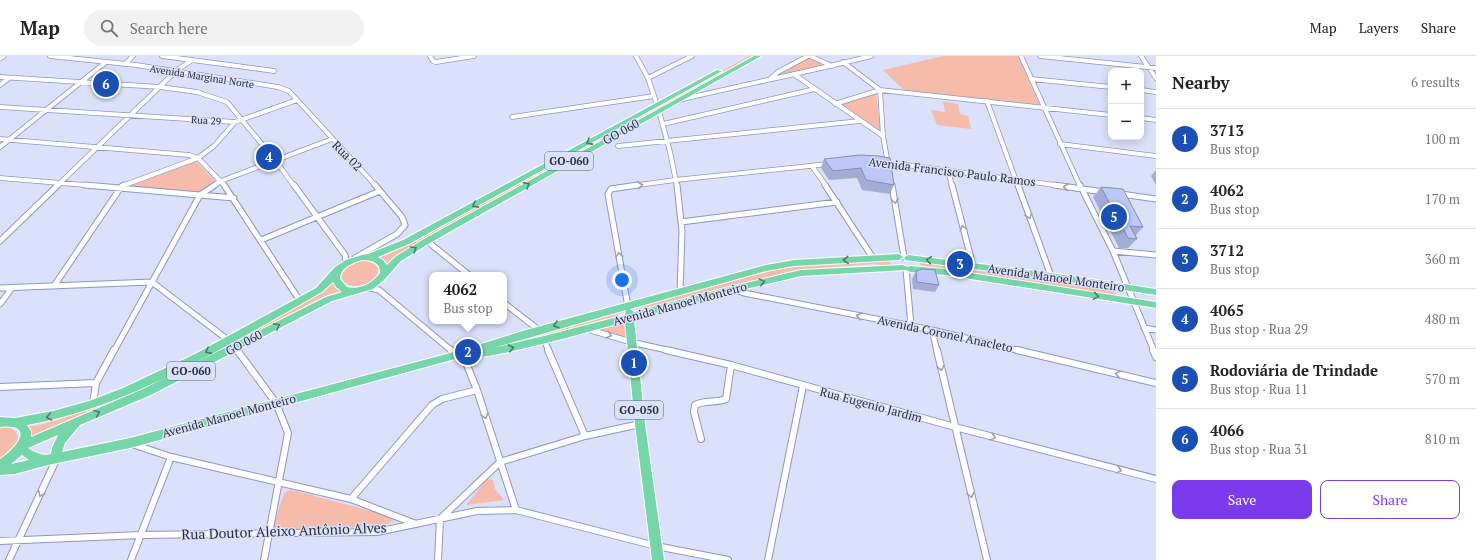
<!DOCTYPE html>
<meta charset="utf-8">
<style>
:root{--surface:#fff;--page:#f2f2f2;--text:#222;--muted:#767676;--line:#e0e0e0;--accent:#7c3aed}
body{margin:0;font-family:"PT Serif",serif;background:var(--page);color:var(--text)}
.controls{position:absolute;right:12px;top:12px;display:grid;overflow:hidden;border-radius:8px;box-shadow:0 2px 10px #0003}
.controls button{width:36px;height:36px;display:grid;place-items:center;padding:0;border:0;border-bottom:1px solid var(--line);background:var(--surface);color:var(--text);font:20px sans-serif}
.you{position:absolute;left:622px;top:224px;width:14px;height:14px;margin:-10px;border:3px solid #fff;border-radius:50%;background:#1a73e8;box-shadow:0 0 0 6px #1a73e833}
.badge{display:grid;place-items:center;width:26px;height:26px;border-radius:50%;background:var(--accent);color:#fff;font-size:13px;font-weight:700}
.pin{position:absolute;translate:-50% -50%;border:2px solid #fff;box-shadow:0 1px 4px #0006}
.popup{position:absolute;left:429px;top:216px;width:78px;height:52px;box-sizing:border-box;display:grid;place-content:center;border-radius:8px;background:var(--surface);filter:drop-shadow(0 1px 3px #0005);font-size:13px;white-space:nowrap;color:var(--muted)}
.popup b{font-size:15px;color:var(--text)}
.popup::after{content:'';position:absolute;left:50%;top:100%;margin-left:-8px;border:8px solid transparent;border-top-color:var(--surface)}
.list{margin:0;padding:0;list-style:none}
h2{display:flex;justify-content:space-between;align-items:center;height:52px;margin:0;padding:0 16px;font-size:17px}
h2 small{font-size:13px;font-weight:400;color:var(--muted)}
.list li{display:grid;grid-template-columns:26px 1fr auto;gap:12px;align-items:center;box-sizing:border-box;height:60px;padding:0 16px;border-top:1px solid var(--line)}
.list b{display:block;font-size:15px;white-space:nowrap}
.list p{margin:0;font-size:13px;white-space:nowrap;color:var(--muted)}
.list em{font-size:13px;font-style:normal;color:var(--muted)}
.actions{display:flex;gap:8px;padding:12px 16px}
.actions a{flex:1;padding:9px 0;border:1px solid var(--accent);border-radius:8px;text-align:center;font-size:14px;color:var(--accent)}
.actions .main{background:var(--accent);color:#fff}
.icon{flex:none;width:22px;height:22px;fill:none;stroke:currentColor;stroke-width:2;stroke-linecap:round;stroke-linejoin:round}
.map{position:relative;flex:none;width:1156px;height:504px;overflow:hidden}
header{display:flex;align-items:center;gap:24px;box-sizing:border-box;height:56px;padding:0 20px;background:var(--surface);border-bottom:1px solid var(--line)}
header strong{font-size:19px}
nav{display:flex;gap:22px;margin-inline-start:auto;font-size:14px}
.search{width:280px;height:36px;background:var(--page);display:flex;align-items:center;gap:10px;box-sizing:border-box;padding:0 14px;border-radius:22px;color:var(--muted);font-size:15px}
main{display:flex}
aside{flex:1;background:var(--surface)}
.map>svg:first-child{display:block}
.green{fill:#f6bbab}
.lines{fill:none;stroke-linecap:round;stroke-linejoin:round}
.minor-far2-casing{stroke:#8e96be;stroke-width:5.5}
.minor-far1-casing{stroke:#8e96be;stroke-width:7}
.minor-casing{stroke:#8e96be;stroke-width:8}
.tertiary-casing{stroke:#8e96be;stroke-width:6}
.primary-casing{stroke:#fff;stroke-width:2}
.minor-far2{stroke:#fff;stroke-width:4}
.minor-far1{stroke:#fff;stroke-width:5}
.minor{stroke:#fff;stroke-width:6}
.tertiary{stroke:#fff;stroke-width:5}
.primary{fill:#76d6a9;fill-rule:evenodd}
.wall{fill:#a3acd5}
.building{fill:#bec8f8;stroke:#858cae}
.oneway{stroke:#4c786d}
.oneway2{stroke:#9fa0a7}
.labels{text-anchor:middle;stroke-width:3;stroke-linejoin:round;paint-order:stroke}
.far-street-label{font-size:10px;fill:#292c3c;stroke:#dce1fb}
.shield{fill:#dce1fb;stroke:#5f6275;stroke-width:1}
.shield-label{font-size:11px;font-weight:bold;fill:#292c3c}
.street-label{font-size:12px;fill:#292c3c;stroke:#dce1fb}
.near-street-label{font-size:14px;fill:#292c3c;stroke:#dce1fb}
</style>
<header>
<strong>Map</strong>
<div class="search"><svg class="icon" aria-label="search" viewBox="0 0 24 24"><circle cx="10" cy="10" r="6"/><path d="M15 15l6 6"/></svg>Search here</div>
<nav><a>Map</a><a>Layers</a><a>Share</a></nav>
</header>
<main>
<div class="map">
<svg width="1156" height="504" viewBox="0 0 1156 504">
<rect width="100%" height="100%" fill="#dce1fb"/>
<path class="green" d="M749 0H754L407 193 387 208 385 204 378 202 402 192Z
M943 0H1018L1040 50 904 34 883 14Z
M808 2 826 10 776 21Z
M876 37 881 75 841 48Z
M943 46 958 48 960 58 968 60 971 73 937 69 931 54 945 56Z
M196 105 216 126 200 137 126 131Z
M891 202 890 206 892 211 875 208 830 211 790 215 719 235 643 254 645 249 794 209Z
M365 204 375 208 378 211C381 229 354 236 343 225L342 217C347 208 355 205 365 204Z
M919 205 926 207 1089 231 1113 232 1115 233 1117 242 920 212 921 208Z
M335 225 342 235 327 239 307 249 216 299 174 320 107 350 47 373 30 383 29 370H36L58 364 114 343 296 251 322 236Z
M617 256 619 261 540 283 537 280 539 277 601 262Z
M623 268 626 270 629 284 592 273Z
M7 371C31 379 9 396 0 406V372Z
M487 423 493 424 495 433 504 444 466 449Z
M290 434 296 435 393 461V465L386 469 273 477V471L284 437Z"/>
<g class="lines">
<g class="minor-far2-casing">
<path id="minor-far2" d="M50 0 136 9 278 31 289 35 376 130
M162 0 274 15
M430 0 433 5 436 6 474 0
M636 0 648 22 657 49
M810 0 832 10
M1021 0 1080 130
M1040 0 1156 12
M1141 0 1156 22
M843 6 880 34 883 80 888 108
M125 8 133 0
M795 19 883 80
M0 21 160 31 197 36 227 46 275 104 294 130
M648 22 692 0
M771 22 778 16 808 0
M1031 23 1111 31
M0 29 9 22
M1141 34 1156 36
M679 44C743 29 807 16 871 0
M987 45 1018 130
M835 48 880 34 1111 59
M0 51 235 66 297 44
M659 55 670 96 677 130
M512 61 654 40
M1141 62 1156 64
M663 68 815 33
M0 83 189 99 198 102 225 130
M1060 88 1156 100
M618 90 860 65
M0 91 106 6
M883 106 1062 130
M812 110 826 130
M948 114 952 130
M0 122 97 130
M891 126 892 130
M57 130 176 15 192 4
M122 130 198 102 214 90 235 66
M213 130 221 125 332 83
M631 130 675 124 828 108"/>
</g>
<g class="minor-far1-casing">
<path id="minor-far1" d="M85 129 234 142
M224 129 300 245
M294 129 345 199 346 206
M677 129 682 175 680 236
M825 129 873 202
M892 129 904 201
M952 129 973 210
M1018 129 1051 220
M1054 129 1104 136
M1080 129 1113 195 1154 295
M1121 138 1156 143
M681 166 837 146
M261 184 380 135
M0 185 58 129
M427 185 469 219
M1113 195 1156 199
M355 202 397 178 405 169 402 161 375 129
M906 213 911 270
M54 230 121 131 124 129
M0 232 152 226 228 284
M369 232 379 234 452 295
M733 233 744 237 932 274 1021 295
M504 247 539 274
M0 248 12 232
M628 251 608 138 611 133 638 129
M1144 272 1156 274
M587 273 631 286 671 295
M932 274 937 295
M544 284 549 295
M235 292 237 295
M114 295 200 139 215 129"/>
</g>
<g class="minor-casing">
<path id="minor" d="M237 294 276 347 288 377 264 504
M451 294 458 299 467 309 477 334 516 454
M548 294 585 380
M666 294 731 309 955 371 1156 423
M937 294 987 504
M1017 294 1156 327
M1153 294 1156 301
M0 331 96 327
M93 348 96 327 114 294
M701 383 694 356 695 349C705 344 716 347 726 343L731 309
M132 388 171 401 351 443 416 468
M351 443 432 349 442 343 477 334
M0 485 141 479 377 476 477 455 516 454 656 490 728 504
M9 504 57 402
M131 504 171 401
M438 504 440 463 500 406 585 380 640 368
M768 504 803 330"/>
</g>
<g class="tertiary-casing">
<path id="tertiary" d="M0 2 3 0"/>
</g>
<g class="primary-casing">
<path id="primary" d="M754 0H761L430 187 401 205 384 224 373 233 332 245 151 339 80 369 65 387 62 396 130 382 458 295 526 274 766 209 794 204 899 198 903 201 899 204 794 210 766 215 630 253 634 256 733 230 801 214 903 209 907 211 910 210 945 213 1156 246V252L945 219 910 216 906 214 801 220 733 236 634 263 645 368 664 504H652L635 368 625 266C604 271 476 309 466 300L130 392 48 409 15 418 0 419V403C17 392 36 367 0 371V361L15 362 53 355 89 345 123 332 195 298 316 232 335 211 346 204 362 199 368 198 403 184 717 14 722 15 409 188 378 201 383 204 387 209 395 201 424 183ZM362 204C371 204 380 206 380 217 373 227 360 234 347 231L340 223C340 212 352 207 362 204ZM333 226 336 231 342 236 326 241 143 333 31 381V375L27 369C128 351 215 296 303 247L322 236ZM626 254 625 259 544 280 493 292ZM58 379 52 392 51 398C42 400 36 397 28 392ZM22 399 29 404 11 408Z
M908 199 1051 217 1156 233V239L1051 223 905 204 904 202Z"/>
</g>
<use href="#minor-far2" class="minor-far2"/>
<use href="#minor-far1" class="minor-far1"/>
<use href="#minor" class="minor"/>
<use href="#tertiary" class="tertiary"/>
<use href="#primary" class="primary"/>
</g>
<path class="wall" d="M879 100 894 129 890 138 862 134 857 122 829 124 821 112 824 103Z
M1156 114V129L1151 120Z
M1101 131 1143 171 1136 179 1137 183 1128 192H1119L1093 141Z
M916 215 939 229 935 236 913 233 912 223Z"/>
<path class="building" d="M860 99 879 100 890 102 894 129 866 124 861 112 833 115 824 103Z
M1101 131 1123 133 1143 171 1130 170 1137 183 1128 182Z
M922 213 935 214 939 229 917 226 916 215Z"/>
<defs><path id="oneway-chevron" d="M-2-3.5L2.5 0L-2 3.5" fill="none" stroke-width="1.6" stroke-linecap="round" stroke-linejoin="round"/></defs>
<g class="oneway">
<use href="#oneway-chevron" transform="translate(589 86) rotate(151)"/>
<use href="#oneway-chevron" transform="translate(527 129) rotate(-29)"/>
<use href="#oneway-chevron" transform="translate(475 149) rotate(151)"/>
<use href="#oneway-chevron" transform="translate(414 193) rotate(-31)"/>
<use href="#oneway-chevron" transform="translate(846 204) rotate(177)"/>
<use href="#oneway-chevron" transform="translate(929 204) rotate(-173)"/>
<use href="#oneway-chevron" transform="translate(762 226) rotate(-13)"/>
<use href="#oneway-chevron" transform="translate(1096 240) rotate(9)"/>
<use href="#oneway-chevron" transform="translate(556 269) rotate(164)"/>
<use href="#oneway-chevron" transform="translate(277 270) rotate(-28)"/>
<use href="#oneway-chevron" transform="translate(511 292) rotate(-13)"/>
<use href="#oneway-chevron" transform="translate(208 295) rotate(152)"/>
<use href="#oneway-chevron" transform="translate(97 357) rotate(-23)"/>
<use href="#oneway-chevron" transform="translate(49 361) rotate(168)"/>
</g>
<g class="oneway2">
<use href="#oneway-chevron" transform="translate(640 129) rotate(-7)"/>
<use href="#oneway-chevron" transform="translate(1066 131) rotate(-172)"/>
<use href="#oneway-chevron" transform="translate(895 145) rotate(80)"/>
<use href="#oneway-chevron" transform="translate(1029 160) rotate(70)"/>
<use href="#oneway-chevron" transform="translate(963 172) rotate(-105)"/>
<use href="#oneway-chevron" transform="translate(619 199) rotate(-100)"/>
<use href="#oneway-chevron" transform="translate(859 260) rotate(-169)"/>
<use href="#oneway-chevron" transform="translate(609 279) rotate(17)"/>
<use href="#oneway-chevron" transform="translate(941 312) rotate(77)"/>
<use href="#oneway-chevron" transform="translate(1118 318) rotate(-167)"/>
<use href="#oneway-chevron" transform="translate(485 360) rotate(72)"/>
<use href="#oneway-chevron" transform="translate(993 381) rotate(15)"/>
<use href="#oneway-chevron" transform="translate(1119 414) rotate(15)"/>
<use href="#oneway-chevron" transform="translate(41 438) rotate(115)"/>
<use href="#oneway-chevron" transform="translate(971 439) rotate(77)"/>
</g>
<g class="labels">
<g class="far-street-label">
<text transform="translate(202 20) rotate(9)" y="4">Avenida Marginal Norte</text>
<text transform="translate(206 64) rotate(4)" y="4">Rua 29</text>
</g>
<g class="shield">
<rect x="545" y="96" width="48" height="18" rx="3"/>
<rect x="167" y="306" width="48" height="18" rx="3"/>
<rect x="615" y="345" width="48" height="18" rx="3"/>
</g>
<g class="shield-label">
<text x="569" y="109">GO-060</text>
<text x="191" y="319">GO-060</text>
<text x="639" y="358">GO-050</text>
</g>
<g class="street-label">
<text transform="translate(621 76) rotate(-29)" y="4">GO 060</text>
<text transform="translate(347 100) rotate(45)" y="4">Rua 02</text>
<text transform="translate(952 116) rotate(7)" y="4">Avenida Francisco Paulo Ramos</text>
<text transform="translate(1056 222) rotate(8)" y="4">Avenida Manoel Monteiro</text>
<text transform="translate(680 248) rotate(-15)" y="4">Avenida Manoel Monteiro</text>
<text transform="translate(945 278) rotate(12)" y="4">Avenida Coronel Anacleto</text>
<text transform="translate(244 287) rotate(-28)" y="4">GO 060</text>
<text transform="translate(871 349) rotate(15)" y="4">Rua Eugenio Jardim</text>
<text transform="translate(229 360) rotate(-15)" y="4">Avenida Manoel Monteiro</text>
</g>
<g class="near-street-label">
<text transform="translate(284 475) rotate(-2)" y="5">Rua Doutor Aleixo Antônio Alves</text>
</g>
</g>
</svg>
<div class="controls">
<button>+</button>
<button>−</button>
</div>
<div class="you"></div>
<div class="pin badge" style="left:634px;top:307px;background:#1a4fb4">1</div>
<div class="pin badge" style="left:468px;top:296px;background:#1a4fb4">2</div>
<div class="popup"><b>4062</b>Bus stop</div>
<div class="pin badge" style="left:960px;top:208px;background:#1a4fb4">3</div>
<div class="pin badge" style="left:269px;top:101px;background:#1a4fb4">4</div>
<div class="pin badge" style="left:1114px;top:161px;background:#1a4fb4">5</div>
<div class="pin badge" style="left:106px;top:28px;background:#1a4fb4">6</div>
</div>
<aside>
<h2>Nearby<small>6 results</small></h2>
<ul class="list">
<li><span class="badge" style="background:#1a4fb4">1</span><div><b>3713</b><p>Bus stop</p></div><em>100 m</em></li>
<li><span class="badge" style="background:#1a4fb4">2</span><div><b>4062</b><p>Bus stop</p></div><em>170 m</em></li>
<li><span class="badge" style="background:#1a4fb4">3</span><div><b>3712</b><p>Bus stop</p></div><em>360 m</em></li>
<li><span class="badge" style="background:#1a4fb4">4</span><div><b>4065</b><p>Bus stop · Rua 29</p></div><em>480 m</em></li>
<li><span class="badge" style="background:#1a4fb4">5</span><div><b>Rodoviária de Trindade</b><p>Bus stop · Rua 11</p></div><em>570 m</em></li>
<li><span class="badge" style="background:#1a4fb4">6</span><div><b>4066</b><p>Bus stop · Rua 31</p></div><em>810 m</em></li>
</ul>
<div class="actions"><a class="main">Save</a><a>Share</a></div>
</aside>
</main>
